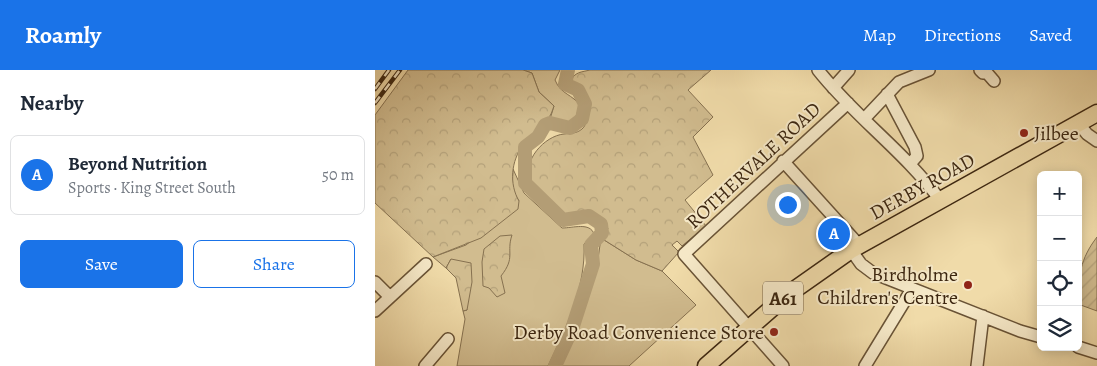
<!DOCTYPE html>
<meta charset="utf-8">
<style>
:root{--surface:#fff;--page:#f6f6f7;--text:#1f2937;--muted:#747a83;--line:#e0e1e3;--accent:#1a73e8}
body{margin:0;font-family:Alegreya,serif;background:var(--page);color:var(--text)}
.controls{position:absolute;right:15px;bottom:15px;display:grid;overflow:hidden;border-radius:8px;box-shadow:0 2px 12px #0003}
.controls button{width:45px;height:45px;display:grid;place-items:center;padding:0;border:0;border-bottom:1px solid var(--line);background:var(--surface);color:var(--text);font:25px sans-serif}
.you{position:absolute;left:412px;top:134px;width:18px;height:18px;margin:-12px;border:4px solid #fff;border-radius:50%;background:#1a73e8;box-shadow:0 0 0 8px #1a73e833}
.badge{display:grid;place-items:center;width:32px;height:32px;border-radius:50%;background:var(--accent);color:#fff;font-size:16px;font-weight:700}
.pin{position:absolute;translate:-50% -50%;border:2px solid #fff;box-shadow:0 1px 5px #0006}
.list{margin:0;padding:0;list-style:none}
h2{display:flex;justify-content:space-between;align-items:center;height:65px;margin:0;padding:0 20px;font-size:21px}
h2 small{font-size:16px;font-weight:400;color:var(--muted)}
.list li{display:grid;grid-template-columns:32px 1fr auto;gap:15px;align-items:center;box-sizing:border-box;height:80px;margin:0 10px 10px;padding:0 10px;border:1px solid var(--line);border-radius:8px}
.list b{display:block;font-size:19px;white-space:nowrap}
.list p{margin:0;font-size:16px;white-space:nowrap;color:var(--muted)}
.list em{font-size:16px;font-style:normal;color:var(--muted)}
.actions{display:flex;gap:10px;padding:15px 20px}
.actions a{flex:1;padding:11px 0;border:1px solid var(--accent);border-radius:8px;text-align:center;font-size:18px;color:var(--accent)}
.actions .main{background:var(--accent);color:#fff}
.icon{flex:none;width:28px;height:28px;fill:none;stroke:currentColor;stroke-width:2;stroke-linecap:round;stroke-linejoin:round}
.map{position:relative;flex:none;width:722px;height:296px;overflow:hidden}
header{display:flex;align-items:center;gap:30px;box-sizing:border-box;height:70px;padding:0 25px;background:var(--accent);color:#fff}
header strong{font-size:24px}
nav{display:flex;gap:28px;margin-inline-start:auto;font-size:18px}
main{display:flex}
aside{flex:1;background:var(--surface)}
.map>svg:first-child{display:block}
.grass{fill:#d1bc8f;stroke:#867150}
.forest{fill:url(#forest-crowns);stroke:#867150}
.garden{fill:url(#garden-furrows);stroke:#867150}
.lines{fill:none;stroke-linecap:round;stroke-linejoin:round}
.river{stroke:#b39d75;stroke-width:14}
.minor-casing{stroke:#695336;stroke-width:14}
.highway-casing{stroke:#3c2610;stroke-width:19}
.minor{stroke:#f5e8c7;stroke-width:11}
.highway{stroke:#f0dba9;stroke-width:16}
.rail-casing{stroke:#3c2610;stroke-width:4.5}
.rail{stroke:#f5e8c7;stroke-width:2.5;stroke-dasharray:8;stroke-linecap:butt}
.poi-dot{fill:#8f2418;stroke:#f5e8c7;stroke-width:2}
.labels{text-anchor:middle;stroke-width:4;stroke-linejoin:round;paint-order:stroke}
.shield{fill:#f5e8c7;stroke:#746047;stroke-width:1}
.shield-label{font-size:19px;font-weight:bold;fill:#3c2610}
.poi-label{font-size:20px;fill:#3c2610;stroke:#f5e8c7;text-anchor:end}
.street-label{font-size:20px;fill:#3c2610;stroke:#f5e8c7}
</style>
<header>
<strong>Roamly</strong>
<nav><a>Map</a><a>Directions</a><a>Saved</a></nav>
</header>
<main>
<aside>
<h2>Nearby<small></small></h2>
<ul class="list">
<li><span class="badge">A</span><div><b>Beyond Nutrition</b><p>Sports · King Street South</p></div><em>50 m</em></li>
</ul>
<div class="actions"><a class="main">Save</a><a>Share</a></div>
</aside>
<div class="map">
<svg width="722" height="296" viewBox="0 0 722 296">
<defs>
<pattern id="forest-crowns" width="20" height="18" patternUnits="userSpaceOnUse" patternTransform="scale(1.25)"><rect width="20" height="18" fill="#d1bc8f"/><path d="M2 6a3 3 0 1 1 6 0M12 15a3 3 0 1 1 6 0" fill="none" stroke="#b4a17a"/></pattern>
<pattern id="garden-furrows" width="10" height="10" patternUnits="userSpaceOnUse" patternTransform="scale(1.25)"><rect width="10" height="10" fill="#d1bc8f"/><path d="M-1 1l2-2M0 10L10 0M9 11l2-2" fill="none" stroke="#b4a17a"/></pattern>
</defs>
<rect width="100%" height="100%" fill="#f0dba9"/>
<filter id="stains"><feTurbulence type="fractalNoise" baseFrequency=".004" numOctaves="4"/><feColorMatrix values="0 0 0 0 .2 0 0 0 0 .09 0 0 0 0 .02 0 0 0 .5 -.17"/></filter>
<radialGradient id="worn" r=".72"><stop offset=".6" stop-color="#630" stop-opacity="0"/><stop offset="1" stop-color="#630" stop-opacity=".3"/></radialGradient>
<path class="grass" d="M148 0H185L180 10C186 25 198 24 205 36L201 46 195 52H184L175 49 179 36 164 22 157 3Z
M138 99 149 123 187 158C198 158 215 152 219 164L209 174C211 217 191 258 173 296H82L90 249 88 241 92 240 76 189 71 198 58 187 91 175 144 131 137 119Z
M226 168 261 190 287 201 321 235 254 296H185L200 264 222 196Z"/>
<path class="forest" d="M33 0H148L157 3 164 22 179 36C173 57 160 60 148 75 136 91 134 114 144 131L143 139 106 168 58 187 0 133V45Z
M215 0H336L313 20 338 47 318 67 338 105 310 130 331 156 307 176 302 171 297 175 304 182 287 201 261 190 226 168 230 166 233 158 216 145 190 147C182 138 160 122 155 111 147 91 169 66 189 64 195 63 201 64 207 59 212 55 215 41 214 34 213 23 201 19 196 11 199 2 207 2 215 0Z
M137 165C131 183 141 187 126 206L130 223 122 227 114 218 108 216 107 192 109 179 125 166Z
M76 189 96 193 97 212 92 240 88 241 81 208 71 198Z"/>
<path class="garden" d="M722 167V241L703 234C703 207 705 189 722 167Z"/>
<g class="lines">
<path class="river" d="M180 296 197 259 218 194 216 175 227 163 226 154 214 146 188 150 150 113V77L163 67 170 55 175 53 195 58 207 49 210 34 203 20 190 14 193 0"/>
<g class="minor-casing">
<path id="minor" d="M443 0C480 47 530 82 565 130
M605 0 608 3H612L619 11
M458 18 474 0
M512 24 540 77 542 86 535 94
M489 49 524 12 554 0
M704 54 712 64 722 71
M408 91 484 175
M476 180 486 194 498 203 645 261 666 267
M0 212 14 226
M0 241 51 194
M703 277 722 283
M50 296 73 269
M408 296 309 184 473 33
M490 296 537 219
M602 296 608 246"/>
</g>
<g class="highway-casing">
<path id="highway" d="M331 296 412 225 476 180 722 43"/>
</g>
<use href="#minor" class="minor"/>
<use href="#highway" class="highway"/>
<g class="rail-casing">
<path id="rail" d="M0 19 14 0
M0 33 25 0"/>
</g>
<use href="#rail" class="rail"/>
</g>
<g class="poi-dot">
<circle cx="649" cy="63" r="5"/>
<circle cx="593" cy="215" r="5"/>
<circle cx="399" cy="262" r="5"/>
</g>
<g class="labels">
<rect class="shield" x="388" y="211.5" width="40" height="33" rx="4"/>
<g class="shield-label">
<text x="408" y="235">A61</text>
</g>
<g class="poi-label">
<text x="659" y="70" text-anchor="start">Jilbee</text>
<text x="583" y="211">Birdholme<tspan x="583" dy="23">Children's Centre</tspan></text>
<text x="389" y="269">Derby Road Convenience Store</text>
</g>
<g class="street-label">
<text transform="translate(378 95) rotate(-43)" y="7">ROTHERVALE ROAD</text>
<text transform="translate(547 116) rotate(-29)" y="7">DERBY ROAD</text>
</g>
</g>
<rect width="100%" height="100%" filter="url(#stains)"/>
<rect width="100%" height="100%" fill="url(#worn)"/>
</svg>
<div class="controls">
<button>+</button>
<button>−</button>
<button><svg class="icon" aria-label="locate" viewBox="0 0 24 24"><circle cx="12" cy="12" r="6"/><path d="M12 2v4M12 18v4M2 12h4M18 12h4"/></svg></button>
<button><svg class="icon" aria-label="layers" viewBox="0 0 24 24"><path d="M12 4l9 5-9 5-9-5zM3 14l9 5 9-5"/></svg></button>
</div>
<div class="you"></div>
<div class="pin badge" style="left:459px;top:164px">A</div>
</div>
</main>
